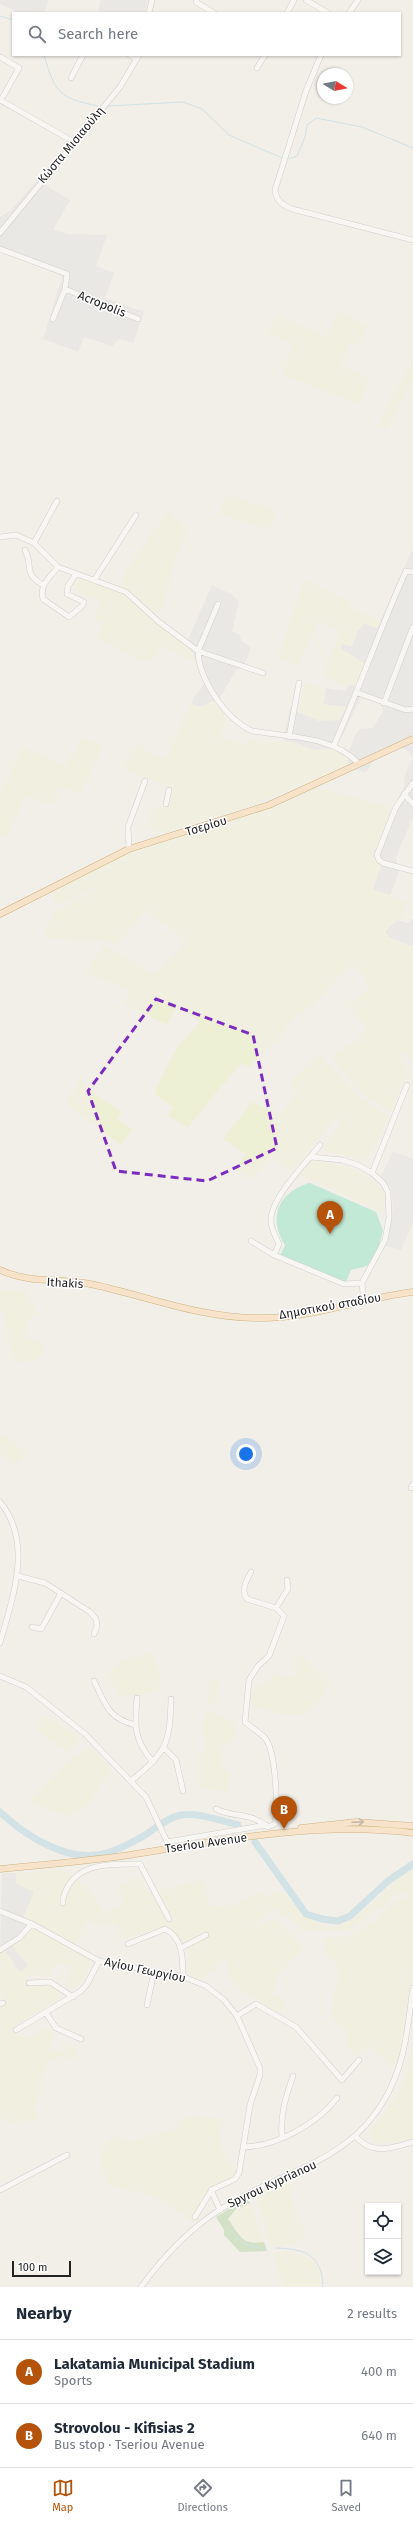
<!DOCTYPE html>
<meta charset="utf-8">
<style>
:root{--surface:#fff;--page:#f6f6f7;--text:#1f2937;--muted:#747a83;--line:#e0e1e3;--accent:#b45309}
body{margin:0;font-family:"Fira Sans",sans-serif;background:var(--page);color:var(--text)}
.controls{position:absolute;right:12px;bottom:12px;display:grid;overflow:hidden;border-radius:0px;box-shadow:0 1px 3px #0004}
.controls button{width:36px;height:36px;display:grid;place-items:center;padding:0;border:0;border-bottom:1px solid var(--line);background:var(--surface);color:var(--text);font:20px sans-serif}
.compass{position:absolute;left:317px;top:68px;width:36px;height:36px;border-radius:50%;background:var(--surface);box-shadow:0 1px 3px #0004;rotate:100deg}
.scale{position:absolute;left:12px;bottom:10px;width:59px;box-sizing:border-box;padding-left:4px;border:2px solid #222;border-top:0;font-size:11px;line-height:14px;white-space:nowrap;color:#222;-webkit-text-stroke:3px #fff;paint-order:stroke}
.you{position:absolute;left:246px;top:1454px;width:14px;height:14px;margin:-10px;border:3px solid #fff;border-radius:50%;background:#1a73e8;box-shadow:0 0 0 6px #1a73e833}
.badge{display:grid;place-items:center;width:26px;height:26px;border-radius:50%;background:var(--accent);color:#fff;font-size:13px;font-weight:700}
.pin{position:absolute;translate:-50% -33px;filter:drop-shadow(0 1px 2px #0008)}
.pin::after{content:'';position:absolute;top:21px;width:14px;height:12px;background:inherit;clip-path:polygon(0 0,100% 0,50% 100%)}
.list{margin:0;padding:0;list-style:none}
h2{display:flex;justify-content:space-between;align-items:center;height:52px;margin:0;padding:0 16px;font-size:17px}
h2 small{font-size:13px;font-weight:400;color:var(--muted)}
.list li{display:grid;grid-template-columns:26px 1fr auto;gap:12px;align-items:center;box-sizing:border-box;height:64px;padding:0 16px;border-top:1px solid var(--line)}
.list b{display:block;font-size:15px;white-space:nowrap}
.list p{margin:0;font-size:13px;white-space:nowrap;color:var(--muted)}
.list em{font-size:13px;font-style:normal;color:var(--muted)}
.icon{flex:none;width:22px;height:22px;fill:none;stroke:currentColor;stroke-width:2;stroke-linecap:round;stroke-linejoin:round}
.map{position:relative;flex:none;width:413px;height:2287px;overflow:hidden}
.search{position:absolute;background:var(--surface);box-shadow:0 1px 3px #0004;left:12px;right:12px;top:12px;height:44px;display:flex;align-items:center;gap:10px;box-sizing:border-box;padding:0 14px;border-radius:0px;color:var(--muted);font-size:15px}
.sheet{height:180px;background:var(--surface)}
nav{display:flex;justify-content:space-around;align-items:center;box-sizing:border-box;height:56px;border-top:1px solid var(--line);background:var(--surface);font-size:11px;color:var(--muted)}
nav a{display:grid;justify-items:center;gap:2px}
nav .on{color:var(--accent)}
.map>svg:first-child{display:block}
.residential{fill:#e0dfdf}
.farmland{fill:#eef0d5}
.forest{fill:#add19e}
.pitch{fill:#88e0be}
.parking{fill:#e2e2e2}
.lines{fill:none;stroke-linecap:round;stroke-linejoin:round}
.stream{stroke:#aad3df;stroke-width:1}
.river{stroke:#aad3df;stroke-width:7}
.minor-casing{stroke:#a9a9a9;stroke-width:6}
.major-casing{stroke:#a06b00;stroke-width:7}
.minor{stroke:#fff;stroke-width:5}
.major{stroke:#fcd6a4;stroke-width:6}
.oneway{stroke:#8f7c63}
.marked{fill:none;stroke:#7b2cbf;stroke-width:3;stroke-dasharray:8 5;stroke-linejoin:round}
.labels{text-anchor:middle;stroke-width:3;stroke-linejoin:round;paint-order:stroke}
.street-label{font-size:12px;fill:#222;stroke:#fff}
</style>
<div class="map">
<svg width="413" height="2287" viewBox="0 0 413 2287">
<rect width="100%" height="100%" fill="#f2efe9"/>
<path class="residential" d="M0 0H49L44 13H19L0 4Z
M101 0H147L145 13H97Z
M37 180 70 200 53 230 69 234 107 235 96 266 114 273 105 298 144 312 133 343 119 339 112 346 84 337 78 352 43 339 63 274 0 251V217L10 211Z
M413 548V756L402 747 374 760 366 772 352 769 348 765 347 756 356 734 360 729 373 728 383 711 381 704 361 697 339 743 333 749 311 750 300 744 283 740 290 708 319 721 326 688 345 691 364 663 340 648 342 644 352 646 357 632 364 623 377 628Z
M212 585 231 594 239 602 232 631 240 635 241 640 251 648 243 668 236 670 219 699 202 707 191 704 194 697 205 683 191 649 186 644Z
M413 757V817L396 857 399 872 390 896 373 889 381 866 373 856 404 786 405 775Z
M413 919V947L389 937 385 931 397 920 408 923Z
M2 1873H16V1883L34 1892 24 1916 31 1927 29 1966 22 1972 14 1967 13 1961 0 1954Z"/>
<path class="farmland" d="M339 312 367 326 358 345 350 342 340 365 370 379 359 404 283 375 293 344 269 333 276 315 326 337Z
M413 359V378L386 430 378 426Z
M226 494 277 511 270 530 219 514Z
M168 512 187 529 174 563 162 610 154 613 120 587 126 570Z
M77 576 121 592 134 600 191 649 196 662 159 645 157 653 151 660H140L98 638 102 624 94 618 101 602 80 593 73 584Z
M305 579 351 603 350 608 381 621 377 628 364 623 357 632 352 646 342 644 340 648 364 663 366 666 357 686 348 684 347 687 323 676 340 632 319 620 299 664 295 665 277 659Z
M304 683 326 688 323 704 346 707 339 720 319 721 298 712Z
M212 701 227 715 220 737 244 745 254 738 263 744 276 741 295 743 316 751 333 749 347 756 348 765 253 805 190 825 164 833 149 827 153 809 168 805 172 789 124 769 131 753 141 742 144 751 166 759 191 704 202 707Z
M83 737 103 747 81 792 78 793 60 786 52 805 26 796 5 839 0 837V794L23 747 66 767Z
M316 787 394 808 373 856 381 866 373 889 406 902 400 921 397 920 385 931 389 937 413 947V1063L404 1052 398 1056 409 1073 390 1112 358 1090 332 1058 354 1040 357 1044 367 1027 348 1007 370 987 352 963 310 1009 309 1007 291 1020 276 1042 249 1067 242 1063 208 1102 188 1128 168 1116 173 1107 154 1094 165 1069 181 1043 200 1022 177 1006 167 1025 123 1003 130 991 86 972 104 945 154 975 188 941 146 910 117 945 99 940 53 939 43 935 53 914 98 888 96 886 57 905 51 894 53 891 139 848 269 807Z
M320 1055 357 1095 389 1117 366 1161 323 1150 342 1120 336 1117 291 1171 272 1157 252 1179 235 1169 246 1154 223 1139 252 1102 280 1115 296 1094 290 1081Z
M79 1078 97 1095 121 1112 118 1119 132 1130 121 1145 65 1103 75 1091Z
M311 1160 352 1168 375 1183 385 1194 384 1213 301 1175Z
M25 1290 37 1313 27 1322 25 1331 28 1338 40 1342 45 1350 44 1355 34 1360 17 1363 9 1344 4 1313 0 1310V1291Z
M0 1432 24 1450 23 1459 13 1466 0 1451Z
M148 1653 152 1654 162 1681 155 1692 120 1697 109 1674 122 1660Z
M301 1654 329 1685 319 1700 305 1713 295 1715 275 1713 251 1704V1696L255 1687 267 1683 274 1673 289 1678 296 1676 297 1656Z
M210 1677 219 1681 215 1704 208 1702Z
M208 1710 232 1721 236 1726 235 1736 231 1742 223 1747 221 1754 222 1767 230 1773V1789L226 1791 204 1789 199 1781V1759L204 1752 206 1744 202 1724Z
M45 1717 80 1736 68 1752 35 1730 42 1718Z
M86 1749H93L109 1767V1773L86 1807 65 1816 34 1803 32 1799 74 1756Z
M413 1869V1972L398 2071 369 2045 356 2056 346 2044 347 2036 343 2028 332 2019 334 1989 340 1978 335 1963 324 1950V1939L354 1935 376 1920 395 1901 408 1898 409 1893 405 1892 391 1898 381 1908 370 1913 352 1929 343 1931 303 1930 273 1908 263 1916 253 1927 254 1930 265 1922 276 1918 304 1949 277 1974 273 1994 286 2003 278 2014 251 1995H245L228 1977 229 1966 225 1959 214 1966 215 1970 199 1979 188 1974 189 1954 186 1946 181 1944 168 1925 125 1939 115 1922 103 1926 89 1921 85 1923 76 1945 24 1916 34 1892 16 1883V1873L61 1870 71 1874 94 1895 105 1914 124 1903 117 1886 140 1877 147 1892H151L199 1880 204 1883 211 1906 216 1907 237 1904 260 1892 266 1897 281 1891 285 1893 293 1905 306 1917 326 1927 343 1924 356 1917 398 1879Z
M31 1927 92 1960 82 1982 74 1988 64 1984 72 1968 58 1961 49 1975 24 1977 27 1986 49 1985 59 1989 60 1996 58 1999 14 2026 11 2031 27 2039 47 2027 55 2033 49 2047 51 2051 62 2052 68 2045 78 2052 76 2059H66L61 2056 46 2063V2070L42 2072 39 2096 33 2107 38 2115 37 2120 32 2122 18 2120 12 2123 0 2118V2007L6 2002 0 1993V1954L5 1951 13 1961 14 1967 22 1972 28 1965 12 1946Z
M413 2044V2138L399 2142 375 2144 369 2132 396 2098 406 2076Z
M191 2116 225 2119 219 2131 221 2144 224 2157 237 2172 236 2176 216 2189 195 2223 171 2205 151 2196 111 2185 105 2177 100 2162 103 2148 109 2139 117 2136 131 2142 174 2129 180 2120Z
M288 2181 296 2219 306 2230 307 2235 296 2243 271 2246 256 2196 257 2193Z
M250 2203 264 2242 253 2244 242 2239 228 2219 236 2209Z
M287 2251 308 2258 317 2263 320 2268 319 2287H283L274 2253Z"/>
<path class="forest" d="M247 2198 250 2203 236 2209 228 2219C239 2235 243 2246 264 2242L267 2251 240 2252 224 2235V2230L216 2217Z"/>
<path class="pitch" d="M310 1183 376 1212 383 1231 377 1252 367 1266 351 1270 346 1282 280 1256 285 1245C267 1218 279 1191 310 1183Z"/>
<path class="parking" d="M393 1151 413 1159V1222L401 1250 385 1246 393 1208 391 1188 381 1176Z"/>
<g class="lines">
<path class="stream" d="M0 16 13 20
M44 55C55 93 59 98 98 106
M108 106 183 102 202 109 229 135 282 158
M289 159 297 156 305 137 307 125 316 118 362 127 413 148
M225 2226 245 2245 264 2249
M276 2248C306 2249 322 2255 323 2287"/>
<path class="river" d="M0 1812C27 1837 69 1864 107 1853 117 1850 129 1844 138 1839 152 1832 165 1818 181 1815 198 1812 221 1821 238 1825
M255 1842 306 1914 322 1919 338 1921 350 1916 388 1881 413 1864"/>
<g class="minor-casing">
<path id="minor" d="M197 0 196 2 214 13
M306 0 328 13
M149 13 152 0
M287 13 294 0
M349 13 358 0
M130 55 137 59
M321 55 306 91 275 190C276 201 283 205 292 209L413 240
M0 57 19 68 1 100
M257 68 265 55
M71 78 83 55
M0 100 74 142
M0 233 120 87 139 55
M0 249 67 274 65 289 53 319
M65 289 138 319
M0 537 16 535 34 543 58 567 126 592 159 622 198 651 263 673
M34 543 57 501
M25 550C34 567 22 572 43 585
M58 567C50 577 39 585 43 599L69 617 82 606 84 602 67 594 68 586 76 574
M95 579 136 515
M218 604 198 651C199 680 226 719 252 731 288 737 334 736 359 764
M358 693 406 710 413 709
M384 703 413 627
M289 737 299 683
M334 745C360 687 380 628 406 571L413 572
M413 783 396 807 377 855 379 860 383 863 413 871
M404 794 413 804
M166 804 169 790
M129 849 128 827 145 781
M311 1157 342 1160 358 1165 372 1173 383 1183 388 1192 389 1218 385 1240 362 1283 364 1301
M372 1173 407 1085
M251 1241 274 1255 344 1284 362 1283
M274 1255 279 1244C275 1235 270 1227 271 1217 274 1195 306 1163 320 1145
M411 1488 413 1484
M0 1502C34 1543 12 1599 0 1643
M18 1576 45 1583 90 1612 96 1619 97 1626 94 1634
M276 1608 288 1589 287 1580
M32 1627 41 1629 43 1626 61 1593
M0 1676 26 1687 85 1734 146 1797 170 1848
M94 1681C106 1705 108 1718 135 1725
M137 1698C135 1726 133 1739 153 1762
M164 1748 176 1760 183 1791
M131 1781C166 1752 170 1745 171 1699
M216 1809C233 1818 248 1811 268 1827L275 1824C278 1807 276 1751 265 1738 259 1732 251 1727 245 1722L249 1680 258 1666 269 1656 284 1616 276 1608 247 1599C240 1590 247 1580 251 1572
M167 1842 266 1825
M63 1903C62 1898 65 1893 67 1888 80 1862 114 1864 140 1864L169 1919
M0 1911 32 1924 99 1961 184 1977 206 1986 224 2000 237 2016 260 2068V2075L250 2105 239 2173 235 2179 211 2190 220 2210
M128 1944 165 1929C183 1937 183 1960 183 1977
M181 1948 206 1935
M0 1950 19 1938 32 1924
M29 1983 50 1982 73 1997
M0 2004 3 2003
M147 2005 154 1972
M46 2013 56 2028 81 2039
M237 2016 256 2004 296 2027 342 2080 359 2060
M16 2030 81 1991 87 1984 99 1961
M282 2136C280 2115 286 2096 293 2076
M355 2136C373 2156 391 2148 413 2142
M244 2147C277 2146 317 2124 337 2098
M0 2190 67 2155
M195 2217 211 2191
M141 2287C163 2257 189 2229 221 2209 284 2168 354 2165 391 2087 406 2056 408 2022 413 1988"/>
</g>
<g class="major-casing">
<path id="major" d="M0 914 129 849 269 805 413 739
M0 1270C33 1285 61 1277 95 1285 149 1297 201 1318 258 1318 311 1319 361 1298 413 1292
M301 1828 356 1822 413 1826
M0 1869C43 1865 87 1861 130 1855 223 1840 319 1821 413 1833"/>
</g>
<use href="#minor" class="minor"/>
<use href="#major" class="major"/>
</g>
<defs><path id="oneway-shaft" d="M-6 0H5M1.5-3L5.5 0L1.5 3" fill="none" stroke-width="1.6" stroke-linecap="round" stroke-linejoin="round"/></defs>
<use class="oneway" href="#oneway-shaft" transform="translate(358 1822) rotate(-2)"/>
<path d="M0 0H413V2287H0ZM156 999 253 1035 277 1148 207 1181 116 1171 88 1091Z" fill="#f2efe9" fill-opacity=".55" fill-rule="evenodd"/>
<path class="marked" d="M156 999 253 1035 277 1148 207 1181 116 1171 88 1091Z"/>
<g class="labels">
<g class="street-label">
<text transform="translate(71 145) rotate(-50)" y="4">Κώστα Μισιαούλη</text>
<text transform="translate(102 304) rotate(22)" y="4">Acropolis</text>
<text transform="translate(206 826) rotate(-17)" y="4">Τσερίου</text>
<text transform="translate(65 1283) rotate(3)" y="4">Ithakis</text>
<text transform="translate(330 1306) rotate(-10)" y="4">Δημοτικού σταδίου</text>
<text transform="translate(206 1843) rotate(-8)" y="4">Tseriou Avenue</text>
<text transform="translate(145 1970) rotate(12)" y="4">Αγίου Γεωργίου</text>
<text transform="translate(272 2184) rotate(-25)" y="4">Spyrou Kyprianou</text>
</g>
</g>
</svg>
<div class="controls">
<button><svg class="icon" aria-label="locate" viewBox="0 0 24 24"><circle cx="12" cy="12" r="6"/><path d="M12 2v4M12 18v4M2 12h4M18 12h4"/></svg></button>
<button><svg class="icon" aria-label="layers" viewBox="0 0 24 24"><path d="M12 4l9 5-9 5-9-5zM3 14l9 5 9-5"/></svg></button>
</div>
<svg class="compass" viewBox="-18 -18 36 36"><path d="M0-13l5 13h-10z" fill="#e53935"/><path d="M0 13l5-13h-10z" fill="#747a83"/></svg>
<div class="scale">100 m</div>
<div class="you"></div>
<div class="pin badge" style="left:330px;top:1234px">A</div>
<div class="pin badge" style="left:284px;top:1829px">B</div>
<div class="search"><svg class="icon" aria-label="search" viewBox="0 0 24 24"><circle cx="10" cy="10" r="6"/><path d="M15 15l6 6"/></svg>Search here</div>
</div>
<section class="sheet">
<h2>Nearby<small>2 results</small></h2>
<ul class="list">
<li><span class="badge">A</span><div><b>Lakatamia Municipal Stadium</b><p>Sports</p></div><em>400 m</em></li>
<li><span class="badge">B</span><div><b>Strovolou - Kifisias 2</b><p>Bus stop · Tseriou Avenue</p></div><em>640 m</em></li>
</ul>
</section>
<nav>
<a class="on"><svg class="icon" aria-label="map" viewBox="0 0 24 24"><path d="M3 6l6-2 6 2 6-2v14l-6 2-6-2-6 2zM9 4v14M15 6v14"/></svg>Map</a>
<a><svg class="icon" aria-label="directions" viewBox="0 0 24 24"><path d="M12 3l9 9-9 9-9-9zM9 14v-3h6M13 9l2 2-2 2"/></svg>Directions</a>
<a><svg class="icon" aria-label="saved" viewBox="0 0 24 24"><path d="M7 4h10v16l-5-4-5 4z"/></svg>Saved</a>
</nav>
